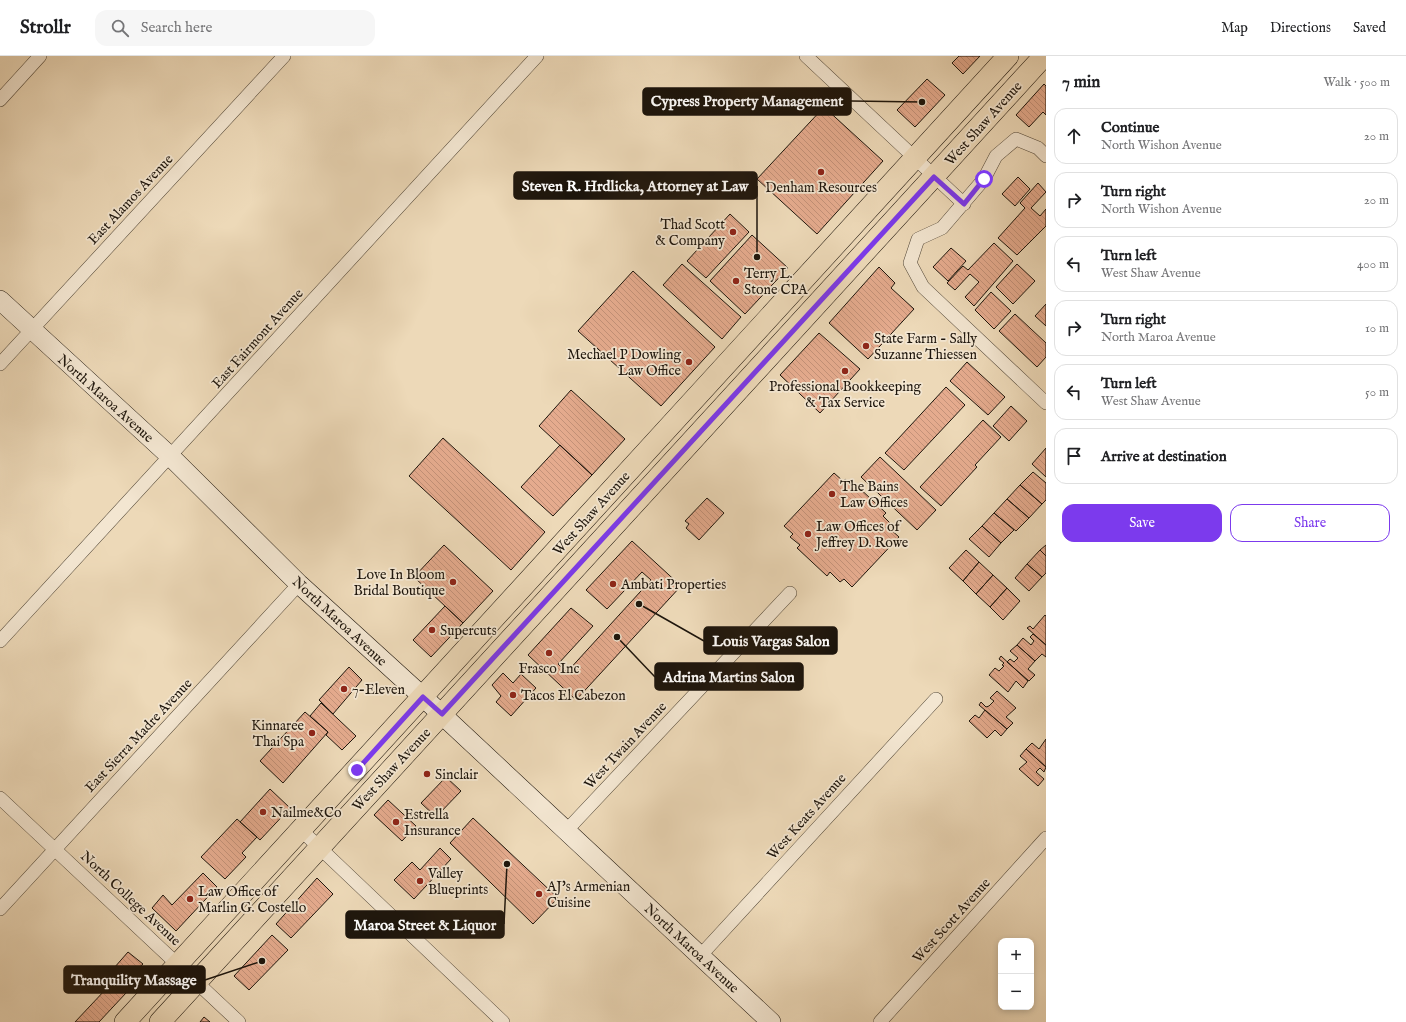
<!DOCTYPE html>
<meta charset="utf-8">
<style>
:root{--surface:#fff;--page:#f6f6f6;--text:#202124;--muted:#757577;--line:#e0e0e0;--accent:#7c3aed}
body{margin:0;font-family:"IM FELL English",serif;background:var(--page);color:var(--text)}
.controls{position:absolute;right:12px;bottom:12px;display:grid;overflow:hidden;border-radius:8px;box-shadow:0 2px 6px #0003}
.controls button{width:36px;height:36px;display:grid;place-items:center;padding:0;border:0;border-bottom:1px solid var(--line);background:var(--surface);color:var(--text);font:20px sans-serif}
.stop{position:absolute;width:12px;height:12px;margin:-9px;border:3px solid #7c3aed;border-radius:50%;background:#fff}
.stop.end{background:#7c3aed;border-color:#fff;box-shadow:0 1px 4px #0008}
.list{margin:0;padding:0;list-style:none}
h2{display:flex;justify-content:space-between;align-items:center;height:52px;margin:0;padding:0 16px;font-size:17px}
h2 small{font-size:13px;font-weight:400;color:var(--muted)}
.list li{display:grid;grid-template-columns:26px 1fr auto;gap:12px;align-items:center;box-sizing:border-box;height:56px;margin:0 8px 8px;padding:0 8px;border:1px solid var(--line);border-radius:12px}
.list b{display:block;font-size:15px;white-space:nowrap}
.list p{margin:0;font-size:13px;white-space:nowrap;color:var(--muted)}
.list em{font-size:13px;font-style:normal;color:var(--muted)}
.actions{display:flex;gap:8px;padding:12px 16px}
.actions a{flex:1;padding:9px 0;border:1px solid var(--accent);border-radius:12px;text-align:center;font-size:14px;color:var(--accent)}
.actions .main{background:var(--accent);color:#fff}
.icon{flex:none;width:22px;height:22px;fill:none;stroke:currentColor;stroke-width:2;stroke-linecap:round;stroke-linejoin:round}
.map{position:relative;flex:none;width:1046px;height:966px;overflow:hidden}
header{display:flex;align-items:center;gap:24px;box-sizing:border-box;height:56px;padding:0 20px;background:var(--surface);border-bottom:1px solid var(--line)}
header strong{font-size:19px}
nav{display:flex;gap:22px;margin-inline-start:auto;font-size:14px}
.search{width:280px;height:36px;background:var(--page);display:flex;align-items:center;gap:10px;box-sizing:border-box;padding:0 14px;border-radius:12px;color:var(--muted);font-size:15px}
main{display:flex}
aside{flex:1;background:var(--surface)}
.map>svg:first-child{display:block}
.building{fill:url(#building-back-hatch);stroke:#1d150c}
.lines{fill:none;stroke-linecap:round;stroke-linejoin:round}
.street-casing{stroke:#514637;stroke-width:14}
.secondary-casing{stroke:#1d150c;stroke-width:20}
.primary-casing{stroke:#1d150c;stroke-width:22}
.street{stroke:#f3e6d1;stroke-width:13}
.secondary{stroke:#f3e6d1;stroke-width:19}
.primary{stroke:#edd9b8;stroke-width:21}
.route{stroke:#7c3aed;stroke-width:5}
.poi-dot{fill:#8f2418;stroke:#f3e6d1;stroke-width:1.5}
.labels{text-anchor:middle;stroke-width:3.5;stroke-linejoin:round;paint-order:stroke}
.street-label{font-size:14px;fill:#1d150c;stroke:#f3e6d1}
.poi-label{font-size:14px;fill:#1d150c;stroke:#f3e6d1;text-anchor:start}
.leader{fill:none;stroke:#1d150c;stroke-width:1.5}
.callout-dot{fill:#1d150c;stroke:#f3e6d1;stroke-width:1.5}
.callout{fill:#1d150c;stroke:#1d150c;stroke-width:1.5}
.callout-label{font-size:15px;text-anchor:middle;font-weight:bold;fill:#fff}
</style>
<header>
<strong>Strollr</strong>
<div class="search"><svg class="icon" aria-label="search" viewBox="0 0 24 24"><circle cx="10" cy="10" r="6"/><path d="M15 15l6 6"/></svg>Search here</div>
<nav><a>Map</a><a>Directions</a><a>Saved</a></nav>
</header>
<main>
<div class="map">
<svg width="1046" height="966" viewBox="0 0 1046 966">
<defs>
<pattern id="building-back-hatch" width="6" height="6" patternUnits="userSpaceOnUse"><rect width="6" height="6" fill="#e5ab8e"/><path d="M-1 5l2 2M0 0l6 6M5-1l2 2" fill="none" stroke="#c49279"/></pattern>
</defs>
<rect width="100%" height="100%" fill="#edd9b8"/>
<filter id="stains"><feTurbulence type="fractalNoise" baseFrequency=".005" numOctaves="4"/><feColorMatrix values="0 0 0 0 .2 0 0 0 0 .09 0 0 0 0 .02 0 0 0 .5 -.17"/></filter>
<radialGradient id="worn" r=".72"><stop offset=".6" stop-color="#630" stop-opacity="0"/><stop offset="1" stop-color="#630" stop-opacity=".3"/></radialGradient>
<path class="building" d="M959 0H980L963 18 952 7Z
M927 23 945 39 915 71 897 54Z
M1044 28 1046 30V59L1043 56 1029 71 1016 59Z
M824 51 883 105 817 178 757 123Z
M1018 121 1030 133 1015 150 1002 138Z
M1038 127 1046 136 1031 152 1040 160 1046 153V170L1017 199 998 182 1025 152 1020 147Z
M730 158 749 176 706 222 687 205Z
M752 179 788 212 745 258 710 225Z
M994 187 1013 205 974 250 965 241 979 226 970 218 955 234 947 227 963 210 968 214Z
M951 192 966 205 948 225 933 211Z
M682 208 741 261 722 283 663 229Z
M1017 208 1035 225 1013 248 996 231Z
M879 211 895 227 891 232 914 253 868 303 829 267Z
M633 215 715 291 661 350 578 275Z
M991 236 1011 255 994 273 975 254Z
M1046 248V270L1035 260Z
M1015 258 1046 287V301L1037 311 999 275Z
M819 277 860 313 820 357 780 319Z
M967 306 1005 341 988 359 950 325Z
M946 331 965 349 904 414 885 397Z
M571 334 625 383 592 419 539 370Z
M1011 350 1027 365 1009 385 993 370Z
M983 364 1001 381 975 409 977 411 941 450 920 431Z
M443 382 545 476 511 514 409 420Z
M560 389 592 419 553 460 521 431Z
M1046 392V421L1032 408Z
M880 401 936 454 917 474 861 421Z
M1033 416 1046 427V444L1042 448 1020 429Z
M834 417 843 425 845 423 854 431 856 429 886 457 883 460 892 469 889 472 899 481 852 531 844 523 840 526 830 516 827 520 797 492 800 489 790 481 793 478 784 470Z
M1020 429 1042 448 1029 462 1007 443Z
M707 442 724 457 699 484 686 472 689 468 685 465Z
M1007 443 1029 462 1016 475 994 457Z
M994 457 1014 474 1001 487 982 470Z
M982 470 1001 487 989 501 969 483Z
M632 485 681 530 576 644 528 599 571 552 593 570 558 608 567 616 651 524 642 516 607 553 586 534Z
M444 489 493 535 463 567 414 521Z
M1046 489V500L1040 494Z
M966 494 979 506 963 525 949 512Z
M1040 494 1046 500V517L1042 521 1027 508Z
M979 506 993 519 976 538 963 525Z
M1027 508 1042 521 1029 535 1015 522Z
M993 519 1007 532 990 551 976 538Z
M1007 532 1020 545 1003 564 990 551Z
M445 550 463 567 431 601 413 584Z
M1045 559 1046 560V589L1027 572 1030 570 1033 573Z
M1033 578 1046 589V601L1042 598 1035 605 1017 589 1023 582 1031 589 1034 585 1030 581Z
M1017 589 1035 605 1028 613 1035 619 1029 625 1007 606 1010 603 1014 606 1018 602 1010 595Z
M1001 600 1028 625 1023 632 1016 625 1008 636 989 619 995 612 999 615 1004 610 1002 609 1004 607 999 603Z
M349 611 362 624 333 658 319 644Z
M503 617 513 627 521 618 536 632 511 660 496 646 501 640 492 629Z
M997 635 1016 652 1006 661 1013 667 1007 673 979 649 981 646 986 651 989 650 994 645 990 642Z
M321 647 356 680 342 694 326 679 328 676 310 660Z
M985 654 1007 673 1001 680 995 674 987 682 969 665 975 659 979 662Z
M305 656 328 676 283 727 260 705Z
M1046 683V711L1026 693 1032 687 1039 693Z
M1026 693 1046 711 1044 716 1040 712 1036 716 1044 723 1038 730 1019 713 1027 706 1020 700Z
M446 721 461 735 436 761 421 747Z
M270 733 290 752 260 784 240 766Z
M388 744 416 770 402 785 374 759Z
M473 762 558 842 533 868 450 787Z
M237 763 257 781 242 797 246 801 225 823 201 801Z
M440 792 451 803 414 843 394 824 412 806 420 814Z
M203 817 217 831 176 875 152 852 163 839 172 849Z
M317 822 333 838 291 882 276 868Z
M272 879 288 894 249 934 234 920Z
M128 896 143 908 134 916 140 922 99 966H75L121 917 114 912Z
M204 961 210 966H200Z"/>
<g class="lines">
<g class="street-casing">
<path id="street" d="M806 0 964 148
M0 44 40 0
M1046 100 1038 92 1016 83 996 100 984 123 942 172 918 183 910 207 923 231 1046 347
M0 308 284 0
M0 585 537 0
M0 742 239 966
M301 774 503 966
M566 775 790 537
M0 853 299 528
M700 900 936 643
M880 966 1046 782"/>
</g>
<g class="secondary-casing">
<path id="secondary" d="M0 244 171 401 299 528 423 641 771 966"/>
</g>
<g class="primary-casing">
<path id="primary" d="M125 966 1008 0
M160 966 1044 0"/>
</g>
<use href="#street" class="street"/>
<use href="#secondary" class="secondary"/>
<use href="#primary" class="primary"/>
</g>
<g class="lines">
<path class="route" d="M357 714 423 641 442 658 934 121 964 148 984 123"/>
</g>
<g class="poi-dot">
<circle cx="821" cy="116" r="4"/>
<circle cx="733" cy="176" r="4"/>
<circle cx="736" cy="225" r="4"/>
<circle cx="866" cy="290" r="4"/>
<circle cx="689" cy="306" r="4"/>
<circle cx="845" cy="315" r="4"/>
<circle cx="832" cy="438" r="4"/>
<circle cx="808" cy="478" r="4"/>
<circle cx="453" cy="526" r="4"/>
<circle cx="613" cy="528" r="4"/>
<circle cx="432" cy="574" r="4"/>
<circle cx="549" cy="597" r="4"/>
<circle cx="344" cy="633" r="4"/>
<circle cx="513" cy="639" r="4"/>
<circle cx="312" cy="677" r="4"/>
<circle cx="427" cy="718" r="4"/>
<circle cx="263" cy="756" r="4"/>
<circle cx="396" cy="766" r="4"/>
<circle cx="420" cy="825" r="4"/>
<circle cx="539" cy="838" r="4"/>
<circle cx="190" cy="843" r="4"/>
</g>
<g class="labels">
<g class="street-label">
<text transform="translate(983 67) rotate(-48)" y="5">West Shaw Avenue</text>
<text transform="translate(130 143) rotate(-47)" y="5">East Alamos Avenue</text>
<text transform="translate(257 282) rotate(-48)" y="5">East Fairmont Avenue</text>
<text transform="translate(106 342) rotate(42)" y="5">North Maroa Avenue</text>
<text transform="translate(591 457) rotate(-48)" y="5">West Shaw Avenue</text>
<text transform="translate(340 565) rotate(43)" y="5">North Maroa Avenue</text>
<text transform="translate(138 679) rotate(-47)" y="5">East Sierra Madre Avenue</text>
<text transform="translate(625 689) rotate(-47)" y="5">West Twain Avenue</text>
<text transform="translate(391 713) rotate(-47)" y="5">West Shaw Avenue</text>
<text transform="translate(806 760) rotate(-48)" y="5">West Keats Avenue</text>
<text transform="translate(131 842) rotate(43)" y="5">North College Avenue</text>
<text transform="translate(951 864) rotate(-48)" y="5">West Scott Avenue</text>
<text transform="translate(692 892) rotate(43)" y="5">North Maroa Avenue</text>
</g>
<g class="poi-label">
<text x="821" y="136" text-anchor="middle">Denham Resources</text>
<text x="725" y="173" text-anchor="end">Thad Scott<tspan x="725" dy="16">&amp; Company</tspan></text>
<text x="744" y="222">Terry L.<tspan x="744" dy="16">Stone CPA</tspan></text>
<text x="874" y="287">State Farm - Sally<tspan x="874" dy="16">Suzanne Thiessen</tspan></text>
<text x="681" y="303" text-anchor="end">Mechael P Dowling<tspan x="681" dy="16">Law Office</tspan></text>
<text x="845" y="335" text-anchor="middle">Professional Bookkeeping<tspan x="845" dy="16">&amp; Tax Service</tspan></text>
<text x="840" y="435">The Bains<tspan x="840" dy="16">Law Offices</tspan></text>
<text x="816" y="475">Law Offices of<tspan x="816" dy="16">Jeffrey D. Rowe</tspan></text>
<text x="445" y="523" text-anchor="end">Love In Bloom<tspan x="445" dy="16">Bridal Boutique</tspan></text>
<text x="621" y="533">Ambati Properties</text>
<text x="440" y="579">Supercuts</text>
<text x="549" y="617" text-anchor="middle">Frasco Inc</text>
<text x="352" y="638">7-Eleven</text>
<text x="521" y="644">Tacos El Cabezon</text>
<text x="304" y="674" text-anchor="end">Kinnaree<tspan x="304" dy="16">Thai Spa</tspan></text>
<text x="435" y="723">Sinclair</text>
<text x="271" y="761">Nailme&amp;Co</text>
<text x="404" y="763">Estrella<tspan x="404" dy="16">Insurance</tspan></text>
<text x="428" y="822">Valley<tspan x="428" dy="16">Blueprints</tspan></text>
<text x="547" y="835">AJ's Armenian<tspan x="547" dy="16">Cuisine</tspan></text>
<text x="198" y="840">Law Office of<tspan x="198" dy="16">Marlin G. Costello</tspan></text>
</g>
</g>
<path class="leader" d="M922 46L851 45M757 201L757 130M639 548L704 585M617 581L655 621M507 808L504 868M262 905L205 924"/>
<g class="callout-dot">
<circle cx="922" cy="46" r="4"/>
<circle cx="757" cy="201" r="4"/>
<circle cx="639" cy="548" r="4"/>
<circle cx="617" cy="581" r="4"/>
<circle cx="507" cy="808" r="4"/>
<circle cx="262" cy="905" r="4"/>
</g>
<g class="callout">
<rect x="643" y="32" width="208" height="27" rx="4"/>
<rect x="514" y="116" width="243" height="27" rx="4"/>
<rect x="704" y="571" width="133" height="27" rx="4"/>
<rect x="655" y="607" width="148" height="27" rx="4"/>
<rect x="346" y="855" width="158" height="27" rx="4"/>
<rect x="64" y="910" width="141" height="27" rx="4"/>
</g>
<g class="callout-label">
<text x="747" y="50">Cypress Property Management</text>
<text x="635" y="135">Steven R. Hrdlicka, Attorney at Law</text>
<text x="771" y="590">Louis Vargas Salon</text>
<text x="729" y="626">Adrina Martins Salon</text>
<text x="425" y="874">Maroa Street &amp; Liquor</text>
<text x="134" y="929">Tranquility Massage</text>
</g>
<rect width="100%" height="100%" filter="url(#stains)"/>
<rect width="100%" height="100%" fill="url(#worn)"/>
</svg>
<div class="controls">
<button>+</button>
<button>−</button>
</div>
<div class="stop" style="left:984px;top:123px"></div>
<div class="stop end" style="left:357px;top:714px"></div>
</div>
<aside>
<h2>7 min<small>Walk · 500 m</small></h2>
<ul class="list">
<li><svg class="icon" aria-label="ahead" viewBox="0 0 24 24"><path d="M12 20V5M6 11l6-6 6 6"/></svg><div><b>Continue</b><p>North Wishon Avenue</p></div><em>20 m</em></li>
<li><svg class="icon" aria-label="right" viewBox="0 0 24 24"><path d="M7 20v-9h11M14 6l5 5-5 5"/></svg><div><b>Turn right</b><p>North Wishon Avenue</p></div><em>20 m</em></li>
<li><svg class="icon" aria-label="left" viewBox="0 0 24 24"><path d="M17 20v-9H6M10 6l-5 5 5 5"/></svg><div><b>Turn left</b><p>West Shaw Avenue</p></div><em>400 m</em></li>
<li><svg class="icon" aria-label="right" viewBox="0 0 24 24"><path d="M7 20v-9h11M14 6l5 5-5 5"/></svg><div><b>Turn right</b><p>North Maroa Avenue</p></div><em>10 m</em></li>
<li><svg class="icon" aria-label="left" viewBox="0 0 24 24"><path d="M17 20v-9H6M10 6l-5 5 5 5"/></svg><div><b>Turn left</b><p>West Shaw Avenue</p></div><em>50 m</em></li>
<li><svg class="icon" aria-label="arrive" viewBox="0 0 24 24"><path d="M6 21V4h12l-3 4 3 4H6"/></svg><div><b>Arrive at destination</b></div></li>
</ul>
<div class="actions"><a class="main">Save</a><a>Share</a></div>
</aside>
</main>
